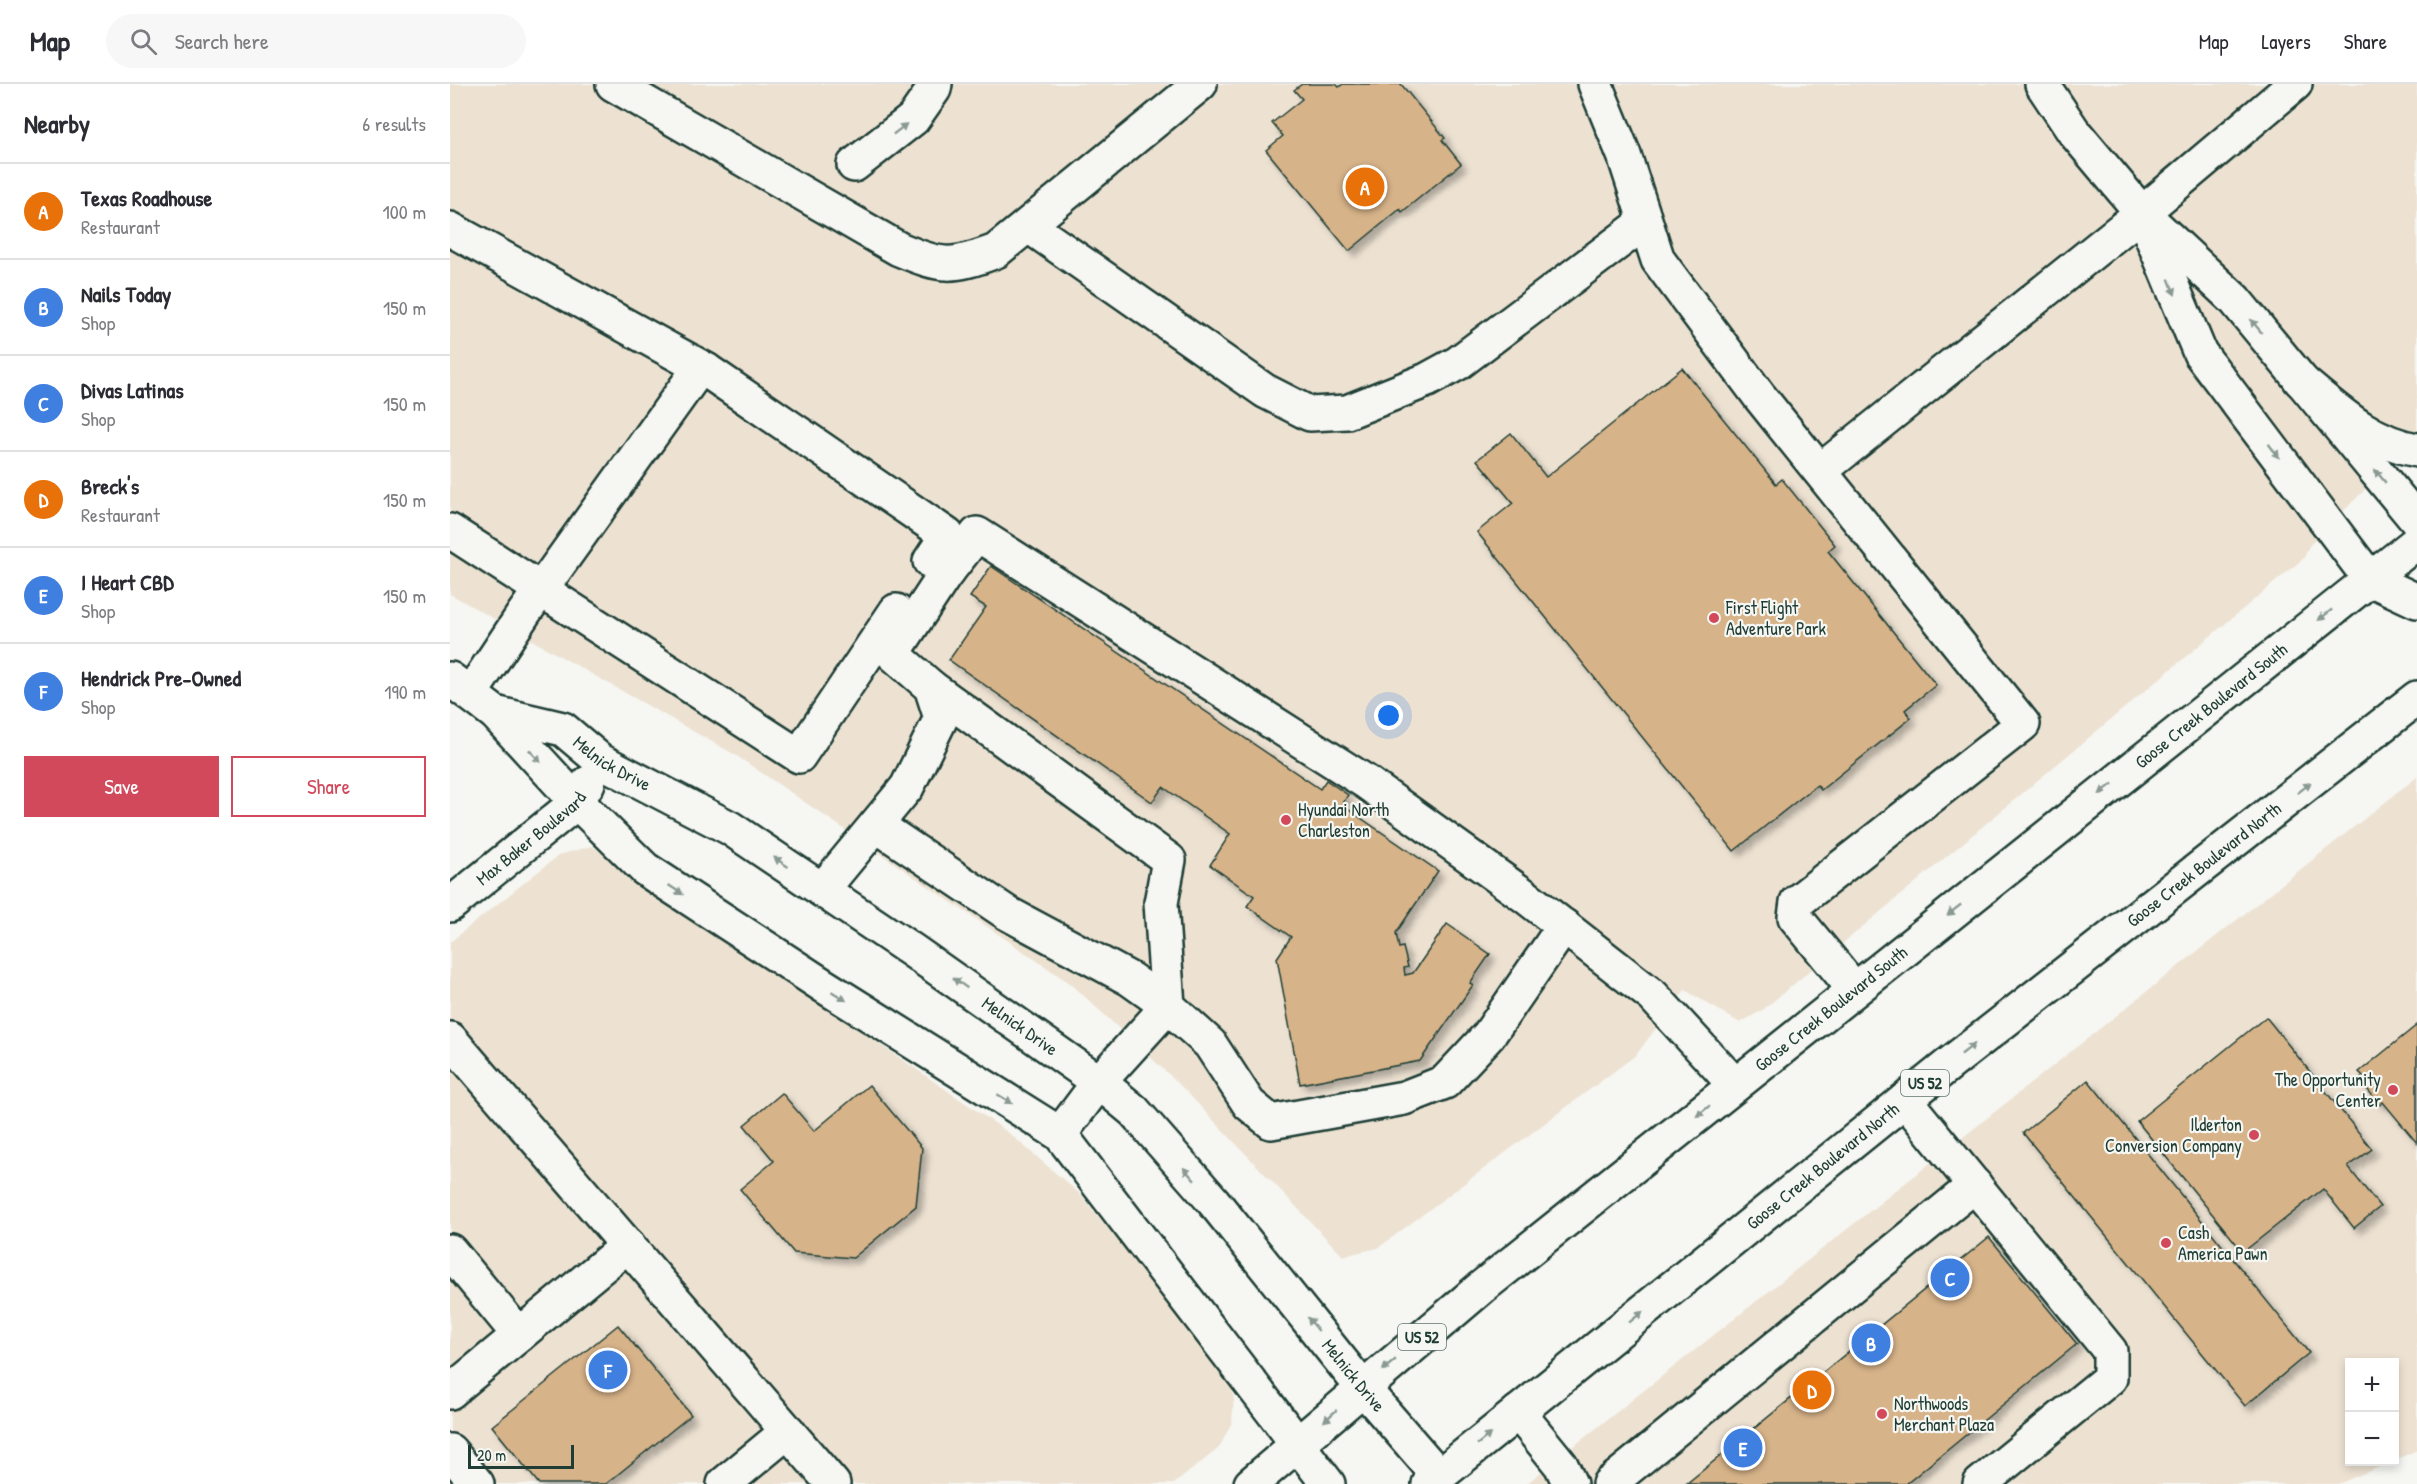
<!DOCTYPE html>
<meta charset="utf-8">
<style>
:root{--surface:#fff;--page:#f7f7f7;--text:#2b2b33;--muted:#7c7c81;--line:#e1e1e2;--accent:#d1495b}
body{margin:0;font-family:"Patrick Hand",sans-serif;background:var(--page);color:var(--text)}
.controls{position:absolute;right:18px;bottom:18px;display:grid;overflow:hidden;border-radius:0px;box-shadow:0 3px 9px #0003}
.controls button{width:54px;height:54px;display:grid;place-items:center;padding:0;border:0;border-bottom:2px solid var(--line);background:var(--surface);color:var(--text);font:30px sans-serif}
.scale{position:absolute;left:18px;bottom:15px;width:106px;box-sizing:border-box;padding-left:6px;border:3px solid #1f3d34;border-top:0;font-size:16px;line-height:21px;white-space:nowrap;color:#1f3d34;-webkit-text-stroke:4px #f6f6f2;paint-order:stroke}
.you{position:absolute;left:939px;top:632px;width:21px;height:21px;margin:-15px;border:4px solid #fff;border-radius:50%;background:#1a73e8;box-shadow:0 0 0 9px #1a73e833}
.badge{display:grid;place-items:center;width:39px;height:39px;border-radius:50%;background:var(--accent);color:#fff;font-size:20px;font-weight:700}
.pin{position:absolute;translate:-50% -50%;border:3px solid #fff;box-shadow:0 2px 6px #0006}
.list{margin:0;padding:0;list-style:none}
h2{display:flex;justify-content:space-between;align-items:center;height:78px;margin:0;padding:0 24px;font-size:26px}
h2 small{font-size:20px;font-weight:400;color:var(--muted)}
.list li{display:grid;grid-template-columns:39px 1fr auto;gap:18px;align-items:center;box-sizing:border-box;height:96px;padding:0 24px;border-top:2px solid var(--line)}
.list b{display:block;font-size:22px;white-space:nowrap}
.list p{margin:0;font-size:20px;white-space:nowrap;color:var(--muted)}
.list em{font-size:20px;font-style:normal;color:var(--muted)}
.actions{display:flex;gap:12px;padding:18px 24px}
.actions a{flex:1;padding:14px 0;border:2px solid var(--accent);border-radius:0px;text-align:center;font-size:21px;color:var(--accent)}
.actions .main{background:var(--accent);color:#fff}
.icon{flex:none;width:33px;height:33px;fill:none;stroke:currentColor;stroke-width:2;stroke-linecap:round;stroke-linejoin:round}
.map{position:relative;flex:none;width:1967px;height:1400px;overflow:hidden}
header{display:flex;align-items:center;gap:36px;box-sizing:border-box;height:84px;padding:0 30px;background:var(--surface);border-bottom:2px solid var(--line)}
header strong{font-size:28px}
nav{display:flex;gap:33px;margin-inline-start:auto;font-size:21px}
.search{width:420px;height:54px;background:var(--page);display:flex;align-items:center;gap:15px;box-sizing:border-box;padding:0 21px;border-radius:33px;color:var(--muted);font-size:22px}
main{display:flex}
aside{flex:1;background:var(--surface)}
.map>svg:first-child{display:block}
.built{fill:#ede2d2}
.building{fill:#d7b389;stroke:#1f3d34;stroke-width:1.5;filter:url(#shadow)}
.lines{fill:none;stroke-linecap:round;stroke-linejoin:round}
.minor-casing{stroke:#1f3d34;stroke-width:38}
.highway-casing{stroke:#1f3d34;stroke-width:38}
.minor{stroke:#f6f6f2;stroke-width:33}
.highway{stroke:#f6f6f2;stroke-width:33}
.oneway{fill:#8a9a93}
.poi-dot{fill:#d1495b;stroke:#f6f6f2;stroke-width:2}
.labels{text-anchor:middle;stroke-width:4.5;stroke-linejoin:round;paint-order:stroke}
.shield{fill:#f6f6f2;stroke:#60746d;stroke-width:1.5}
.shield-label{font-size:16px;font-weight:bold;fill:#1f3d34}
.poi-label{font-size:18px;fill:#1f3d34;stroke:#f6f6f2;text-anchor:start}
.street-label{font-size:18px;fill:#1f3d34;stroke:#f6f6f2}
</style>
<header>
<strong>Map</strong>
<div class="search"><svg class="icon" aria-label="search" viewBox="0 0 24 24"><circle cx="10" cy="10" r="6"/><path d="M15 15l6 6"/></svg>Search here</div>
<nav><a>Map</a><a>Layers</a><a>Share</a></nav>
</header>
<main>
<aside>
<h2>Nearby<small>6 results</small></h2>
<ul class="list">
<li><span class="badge" style="background:#e8710a">A</span><div><b>Texas Roadhouse</b><p>Restaurant</p></div><em>100 m</em></li>
<li><span class="badge" style="background:#3f7fe0">B</span><div><b>Nails Today</b><p>Shop</p></div><em>150 m</em></li>
<li><span class="badge" style="background:#3f7fe0">C</span><div><b>Divas Latinas</b><p>Shop</p></div><em>150 m</em></li>
<li><span class="badge" style="background:#e8710a">D</span><div><b>Breck's</b><p>Restaurant</p></div><em>150 m</em></li>
<li><span class="badge" style="background:#3f7fe0">E</span><div><b>I Heart CBD</b><p>Shop</p></div><em>150 m</em></li>
<li><span class="badge" style="background:#3f7fe0">F</span><div><b>Hendrick Pre-Owned</b><p>Shop</p></div><em>190 m</em></li>
</ul>
<div class="actions"><a class="main">Save</a><a>Share</a></div>
</aside>
<div class="map">
<svg width="1967" height="1400" viewBox="0 0 1967 1400">
<defs>
<filter id="shadow"><feDropShadow dx="5.5" dy="5.5" stdDeviation="3" flood-color="#0004"/></filter>
</defs>
<rect width="100%" height="100%" fill="#f6f6f2"/>
<filter id="ink" filterUnits="userSpaceOnUse"><feTurbulence type="fractalNoise" baseFrequency=".0167" numOctaves="2"/><feDisplacementMap in="SourceGraphic" scale="12" xChannelSelector="R" yChannelSelector="G"/><feConvolveMatrix kernelMatrix="1 2 1 2 8 2 1 2 1" color-interpolation-filters="sRGB"/></filter>
<g filter="url(#ink)">
<path class="built" d="M0 0H1967V353L1859 462 1854 474 1314 925 1290 939 1235 906 1186 971 928 1164 893 1172 728 999 621 900 287 672 0 510Z
M1967 693V1366L1945 1376 1944 1278H1900V1378H1941L1888 1400H1076Z
M142 762 559 1049 629 1109 780 1292 784 1316 782 1338 769 1364 724 1400H0V858L109 771Z"/>
<path class="building" d="M852 0H886L889 3 893 0H951L995 54 992 56 1011 80 952 128 950 125 899 167 816 66 833 52 822 39 852 15 844 6Z
M1232 284 1326 400 1332 395 1385 461 1378 467 1486 601 1455 626 1461 634 1371 706 1367 701 1284 767 1027 448 1063 419 1027 376 1061 349 1096 393Z
M541 482 870 705 876 696 898 711 892 721 988 787 946 849 949 864 953 863 958 883 954 884 955 891 963 889 997 840 1040 870 1020 899 1023 901 970 977 850 1000 827 874 841 853 797 822 804 812 760 781 780 750 713 703 702 718 499 576 536 523 520 513Z
M1816 933 1922 1065 1898 1083 1930 1123 1904 1144 1873 1105 1793 1168 1687 1037Z
M1967 941V1059L1933 1018 1930 1021 1909 995 1913 992 1909 988Z
M1638 996 1859 1269 1795 1322 1573 1049Z
M419 1001 472 1064 466 1122 403 1174 344 1169 290 1105 324 1077 294 1041 332 1009 364 1047Z
M1539 1153 1627 1260 1456 1400H1236Z
M168 1241 241 1331 156 1400H89L42 1342Z"/>
<g class="lines">
<g class="minor-casing">
<g id="minor">
<path d="M163 0 449 165C493 183 501 184 546 167L750 0"/>
<path d="M1145 0 1174 71 1208 176 1310 313 1573 640 1347 818 1345 833 1404 905"/>
<path d="M1592 0 1624 48 1692 129 1785 216 1967 437"/>
<path d="M404 81 463 35 484 5 485 0"/>
<path d="M1696 139 1750 269 1920 495 1967 517"/>
<path d="M579 142 815 307 860 330 897 328 977 296 1008 279 1195 138"/>
<path d="M0 145 256 286"/>
<path d="M1370 387 1692 129 1845 0"/>
<path d="M0 447 349 672 446 527"/>
<path d="M0 595 45 629 127 718 195 785 374 902 610 1050 878 1400"/>
<path d="M481 603 719 776 711 819 718 922 760 960 799 1020 821 1038 954 1014 995 998 1039 951 1114 842"/>
<path d="M21 609 74 529 246 289 256 286 497 451 480 477 490 486"/>
<path id="s1" d="M45 629 113 645 151 677 280 744 463 867 649 998 684 1027 763 1117 912 1303 989 1392"/>
<path d="M426 741 557 829 680 895 718 922 649 998 610 1050"/>
<path d="M372 806 457 703 491 634 481 603 443 570 495 491 527 450 916 698 1075 812 1203 912 1285 1001"/>
<path id="s2" d="M0 821 127 718 138 699"/>
<path d="M0 955 383 1400"/>
<path d="M1455 1016 1660 1267V1294L1530 1400"/>
<path d="M0 1167 69 1251"/>
<path d="M0 1308 178 1161"/>
<path d="M1068 1328 1111 1381 1120 1400"/>
<path d="M0 1367 27 1400"/>
<path d="M274 1400 338 1347"/>
<path d="M1159 1400 1525 1101"/>
</g>
</g>
<g class="highway-casing">
<g id="highway">
<path d="M1850 296C1887 326 1919 358 1967 366"/>
<path id="s3" d="M801 1400 1032 1203 1967 458"/>
<path id="s4" d="M979 1400 1502 978 1967 614"/>
</g>
</g>
<use href="#minor" class="minor"/>
<use href="#highway" class="highway"/>
</g>
<defs><path id="oneway-solid" d="M-6-.8H1V-3.2L6.5 0L1 3.2V.8H-6Z" transform="scale(1.5)"/></defs>
<g class="oneway">
<use href="#oneway-solid" transform="translate(450 45) rotate(-38)"/>
<use href="#oneway-solid" transform="translate(1722 203) rotate(68)"/>
<use href="#oneway-solid" transform="translate(1806 242) rotate(-130)"/>
<use href="#oneway-solid" transform="translate(1824 367) rotate(53)"/>
<use href="#oneway-solid" transform="translate(1930 392) rotate(-130)"/>
<use href="#oneway-solid" transform="translate(1875 531) rotate(142)"/>
<use href="#oneway-solid" transform="translate(85 672) rotate(47)"/>
<use href="#oneway-solid" transform="translate(1854 704) rotate(-38)"/>
<use href="#oneway-solid" transform="translate(1656 705) rotate(142)"/>
<use href="#oneway-solid" transform="translate(331 778) rotate(-146)"/>
<use href="#oneway-solid" transform="translate(226 806) rotate(33)"/>
<use href="#oneway-solid" transform="translate(1504 826) rotate(142)"/>
<use href="#oneway-solid" transform="translate(510 899) rotate(-145)"/>
<use href="#oneway-solid" transform="translate(389 912) rotate(32)"/>
<use href="#oneway-solid" transform="translate(1518 965) rotate(-38)"/>
<use href="#oneway-solid" transform="translate(555 1015) rotate(32)"/>
<use href="#oneway-solid" transform="translate(1253 1027) rotate(141)"/>
<use href="#oneway-solid" transform="translate(739 1090) rotate(-131)"/>
<use href="#oneway-solid" transform="translate(1186 1233) rotate(-39)"/>
<use href="#oneway-solid" transform="translate(863 1240) rotate(-129)"/>
<use href="#oneway-solid" transform="translate(939 1281) rotate(140)"/>
<use href="#oneway-solid" transform="translate(880 1332) rotate(138)"/>
<use href="#oneway-solid" transform="translate(1034 1355) rotate(-39)"/>
</g>
</g>
<g class="poi-dot">
<circle cx="1264" cy="534" r="6"/>
<circle cx="836" cy="736" r="6"/>
<circle cx="1943" cy="1006" r="6"/>
<circle cx="1804" cy="1051" r="6"/>
<circle cx="1716" cy="1159" r="6"/>
<circle cx="1432" cy="1330" r="6"/>
</g>
<g class="labels">
<g class="shield">
<rect x="1451" y="986" width="48" height="26" rx="4.5"/>
<rect x="948" y="1240" width="48" height="26" rx="4.5"/>
</g>
<g class="shield-label">
<text x="1475" y="1005">US 52</text>
<text x="972" y="1259">US 52</text>
</g>
<g class="poi-label">
<text x="1276" y="530">First Flight<tspan x="1276" dy="21">Adventure Park</tspan></text>
<text x="848" y="732">Hyundai North<tspan x="848" dy="21">Charleston</tspan></text>
<text x="1931" y="1002" text-anchor="end">The Opportunity<tspan x="1931" dy="21">Center</tspan></text>
<text x="1792" y="1047" text-anchor="end">Ilderton<tspan x="1792" dy="21">Conversion Company</tspan></text>
<text x="1728" y="1155">Cash<tspan x="1728" dy="21">America Pawn</tspan></text>
<text x="1444" y="1326">Northwoods<tspan x="1444" dy="21">Merchant Plaza</tspan></text>
</g>
<g class="street-label">
<text dy="6" stroke="none"><textPath href="#s3" startOffset="1236">Goose Creek Boulevard South</textPath></text>
<text dy="6" stroke="none"><textPath href="#s1" startOffset="130">Melnick Drive</textPath></text>
<text dy="6" stroke="none"><textPath href="#s2" startOffset="105">Max Baker Boulevard</textPath></text>
<text dy="6" stroke="none"><textPath href="#s4" startOffset="992">Goose Creek Boulevard North</textPath></text>
<text dy="6" stroke="none"><textPath href="#s3" startOffset="750">Goose Creek Boulevard South</textPath></text>
<text dy="6" stroke="none"><textPath href="#s1" startOffset="616">Melnick Drive</textPath></text>
<text dy="6" stroke="none"><textPath href="#s4" startOffset="506">Goose Creek Boulevard North</textPath></text>
<text dy="6" stroke="none"><textPath href="#s1" startOffset="1102">Melnick Drive</textPath></text>
</g>
</g>
</svg>
<div class="controls">
<button>+</button>
<button>−</button>
</div>
<div class="scale">20 m</div>
<div class="you"></div>
<div class="pin badge" style="left:915px;top:103px;background:#e8710a">A</div>
<div class="pin badge" style="left:1421px;top:1259px;background:#3f7fe0">B</div>
<div class="pin badge" style="left:1500px;top:1194px;background:#3f7fe0">C</div>
<div class="pin badge" style="left:1362px;top:1306px;background:#e8710a">D</div>
<div class="pin badge" style="left:1293px;top:1364px;background:#3f7fe0">E</div>
<div class="pin badge" style="left:158px;top:1286px;background:#3f7fe0">F</div>
</div>
</main>
